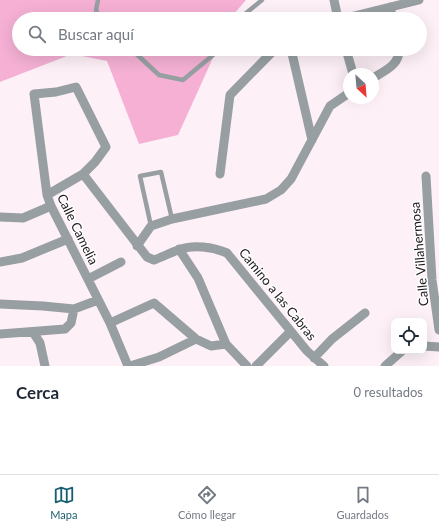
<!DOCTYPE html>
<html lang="es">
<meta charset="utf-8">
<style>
:root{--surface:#fff;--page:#f2f2f3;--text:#1f2937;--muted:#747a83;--line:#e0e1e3;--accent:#175f6f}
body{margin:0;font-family:Lato,sans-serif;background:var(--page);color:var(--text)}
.controls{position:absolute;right:12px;bottom:12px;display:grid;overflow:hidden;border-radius:8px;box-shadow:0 4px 16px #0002}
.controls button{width:36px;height:36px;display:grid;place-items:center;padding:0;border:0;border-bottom:1px solid var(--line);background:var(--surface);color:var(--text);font:20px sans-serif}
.compass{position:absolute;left:343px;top:68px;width:36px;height:36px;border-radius:50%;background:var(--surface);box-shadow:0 4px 16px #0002;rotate:154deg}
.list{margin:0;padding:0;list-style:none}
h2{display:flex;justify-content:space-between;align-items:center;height:52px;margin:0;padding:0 16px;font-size:17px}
h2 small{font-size:13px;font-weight:400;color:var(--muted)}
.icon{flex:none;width:22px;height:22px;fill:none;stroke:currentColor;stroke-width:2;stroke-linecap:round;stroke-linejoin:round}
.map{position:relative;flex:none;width:439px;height:366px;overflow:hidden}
.search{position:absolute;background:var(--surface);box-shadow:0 4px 16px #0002;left:12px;right:12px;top:12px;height:44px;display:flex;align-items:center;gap:10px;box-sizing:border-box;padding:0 14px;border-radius:22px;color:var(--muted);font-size:15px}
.sheet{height:108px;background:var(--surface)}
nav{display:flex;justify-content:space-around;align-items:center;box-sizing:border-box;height:56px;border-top:1px solid var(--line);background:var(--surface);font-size:11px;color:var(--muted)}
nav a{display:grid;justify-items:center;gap:2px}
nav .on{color:var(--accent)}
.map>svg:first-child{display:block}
.green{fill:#f5b0d4}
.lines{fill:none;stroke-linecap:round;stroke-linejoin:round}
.lane{stroke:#979fa2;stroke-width:4.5}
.street{stroke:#979fa2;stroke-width:9}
.labels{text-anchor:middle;stroke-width:3;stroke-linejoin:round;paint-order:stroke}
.street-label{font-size:13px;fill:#1f191c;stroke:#fff}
</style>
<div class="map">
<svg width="439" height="366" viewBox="0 0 439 366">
<rect width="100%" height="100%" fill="#fef0f7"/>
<path class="green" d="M0 0H246L233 15 231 19H19V49H217L178 135 139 144 107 61 72 54 0 82Z"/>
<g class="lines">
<path class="lane" d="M98 0 96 10 100 19
M239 19 262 0
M131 49 159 75 183 80 213 55 217 49
M151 226 140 176 161 172 172 219"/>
<path class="street" d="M334 0 338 19
M390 7 393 19
M342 19 419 0
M291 49 312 140
M346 49 353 74
M373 78C384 71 400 65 399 49
M83 174 147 257 154 260C162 257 170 253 178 250 193 244 213 247 227 253L307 351 324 366
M220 174 230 95 275 49
M426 176 432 280 439 330
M47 195 83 174 95 162 106 147 76 87 56 92 34 94 47 195 51 206 110 323 128 366
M0 217 23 218 51 206
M137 246 151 226 172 219 266 199 281 190 291 179 330 106 349 93
M179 249 198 278 226 344 247 366
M0 262 22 258 68 239
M88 279 121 262
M0 304 43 306 74 309 98 300
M110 323 154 303 196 339 211 346 226 344
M33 332 40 343 45 366
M0 334 65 329 71 323 74 309
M424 346 439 347
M314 358 332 339 365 313
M130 366 159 357 196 339
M256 366 290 332
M385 366 402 351"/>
</g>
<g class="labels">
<g class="street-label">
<text transform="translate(78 229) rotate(64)" y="5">Calle Camelia</text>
<text transform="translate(419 254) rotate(-95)" y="5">Calle Villahermosa</text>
<text transform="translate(278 294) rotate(51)" y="5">Camino a las Cabras</text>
</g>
</g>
</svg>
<div class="controls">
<button><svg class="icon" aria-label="locate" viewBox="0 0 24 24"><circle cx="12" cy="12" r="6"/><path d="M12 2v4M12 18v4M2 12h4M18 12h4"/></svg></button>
</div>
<svg class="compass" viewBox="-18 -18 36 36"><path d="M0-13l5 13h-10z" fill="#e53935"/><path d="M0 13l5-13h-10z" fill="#747a83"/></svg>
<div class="search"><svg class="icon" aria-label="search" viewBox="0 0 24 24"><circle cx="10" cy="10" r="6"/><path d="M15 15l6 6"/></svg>Buscar aquí</div>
</div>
<section class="sheet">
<h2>Cerca<small>0 resultados</small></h2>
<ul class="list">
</ul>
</section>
<nav>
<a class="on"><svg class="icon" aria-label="map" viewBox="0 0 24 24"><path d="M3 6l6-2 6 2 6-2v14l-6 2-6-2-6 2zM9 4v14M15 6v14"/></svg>Mapa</a>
<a><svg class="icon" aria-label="directions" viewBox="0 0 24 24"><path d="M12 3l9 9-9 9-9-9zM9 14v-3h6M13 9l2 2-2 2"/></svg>Cómo llegar</a>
<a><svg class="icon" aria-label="saved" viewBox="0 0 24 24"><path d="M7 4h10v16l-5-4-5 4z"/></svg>Guardados</a>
</nav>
